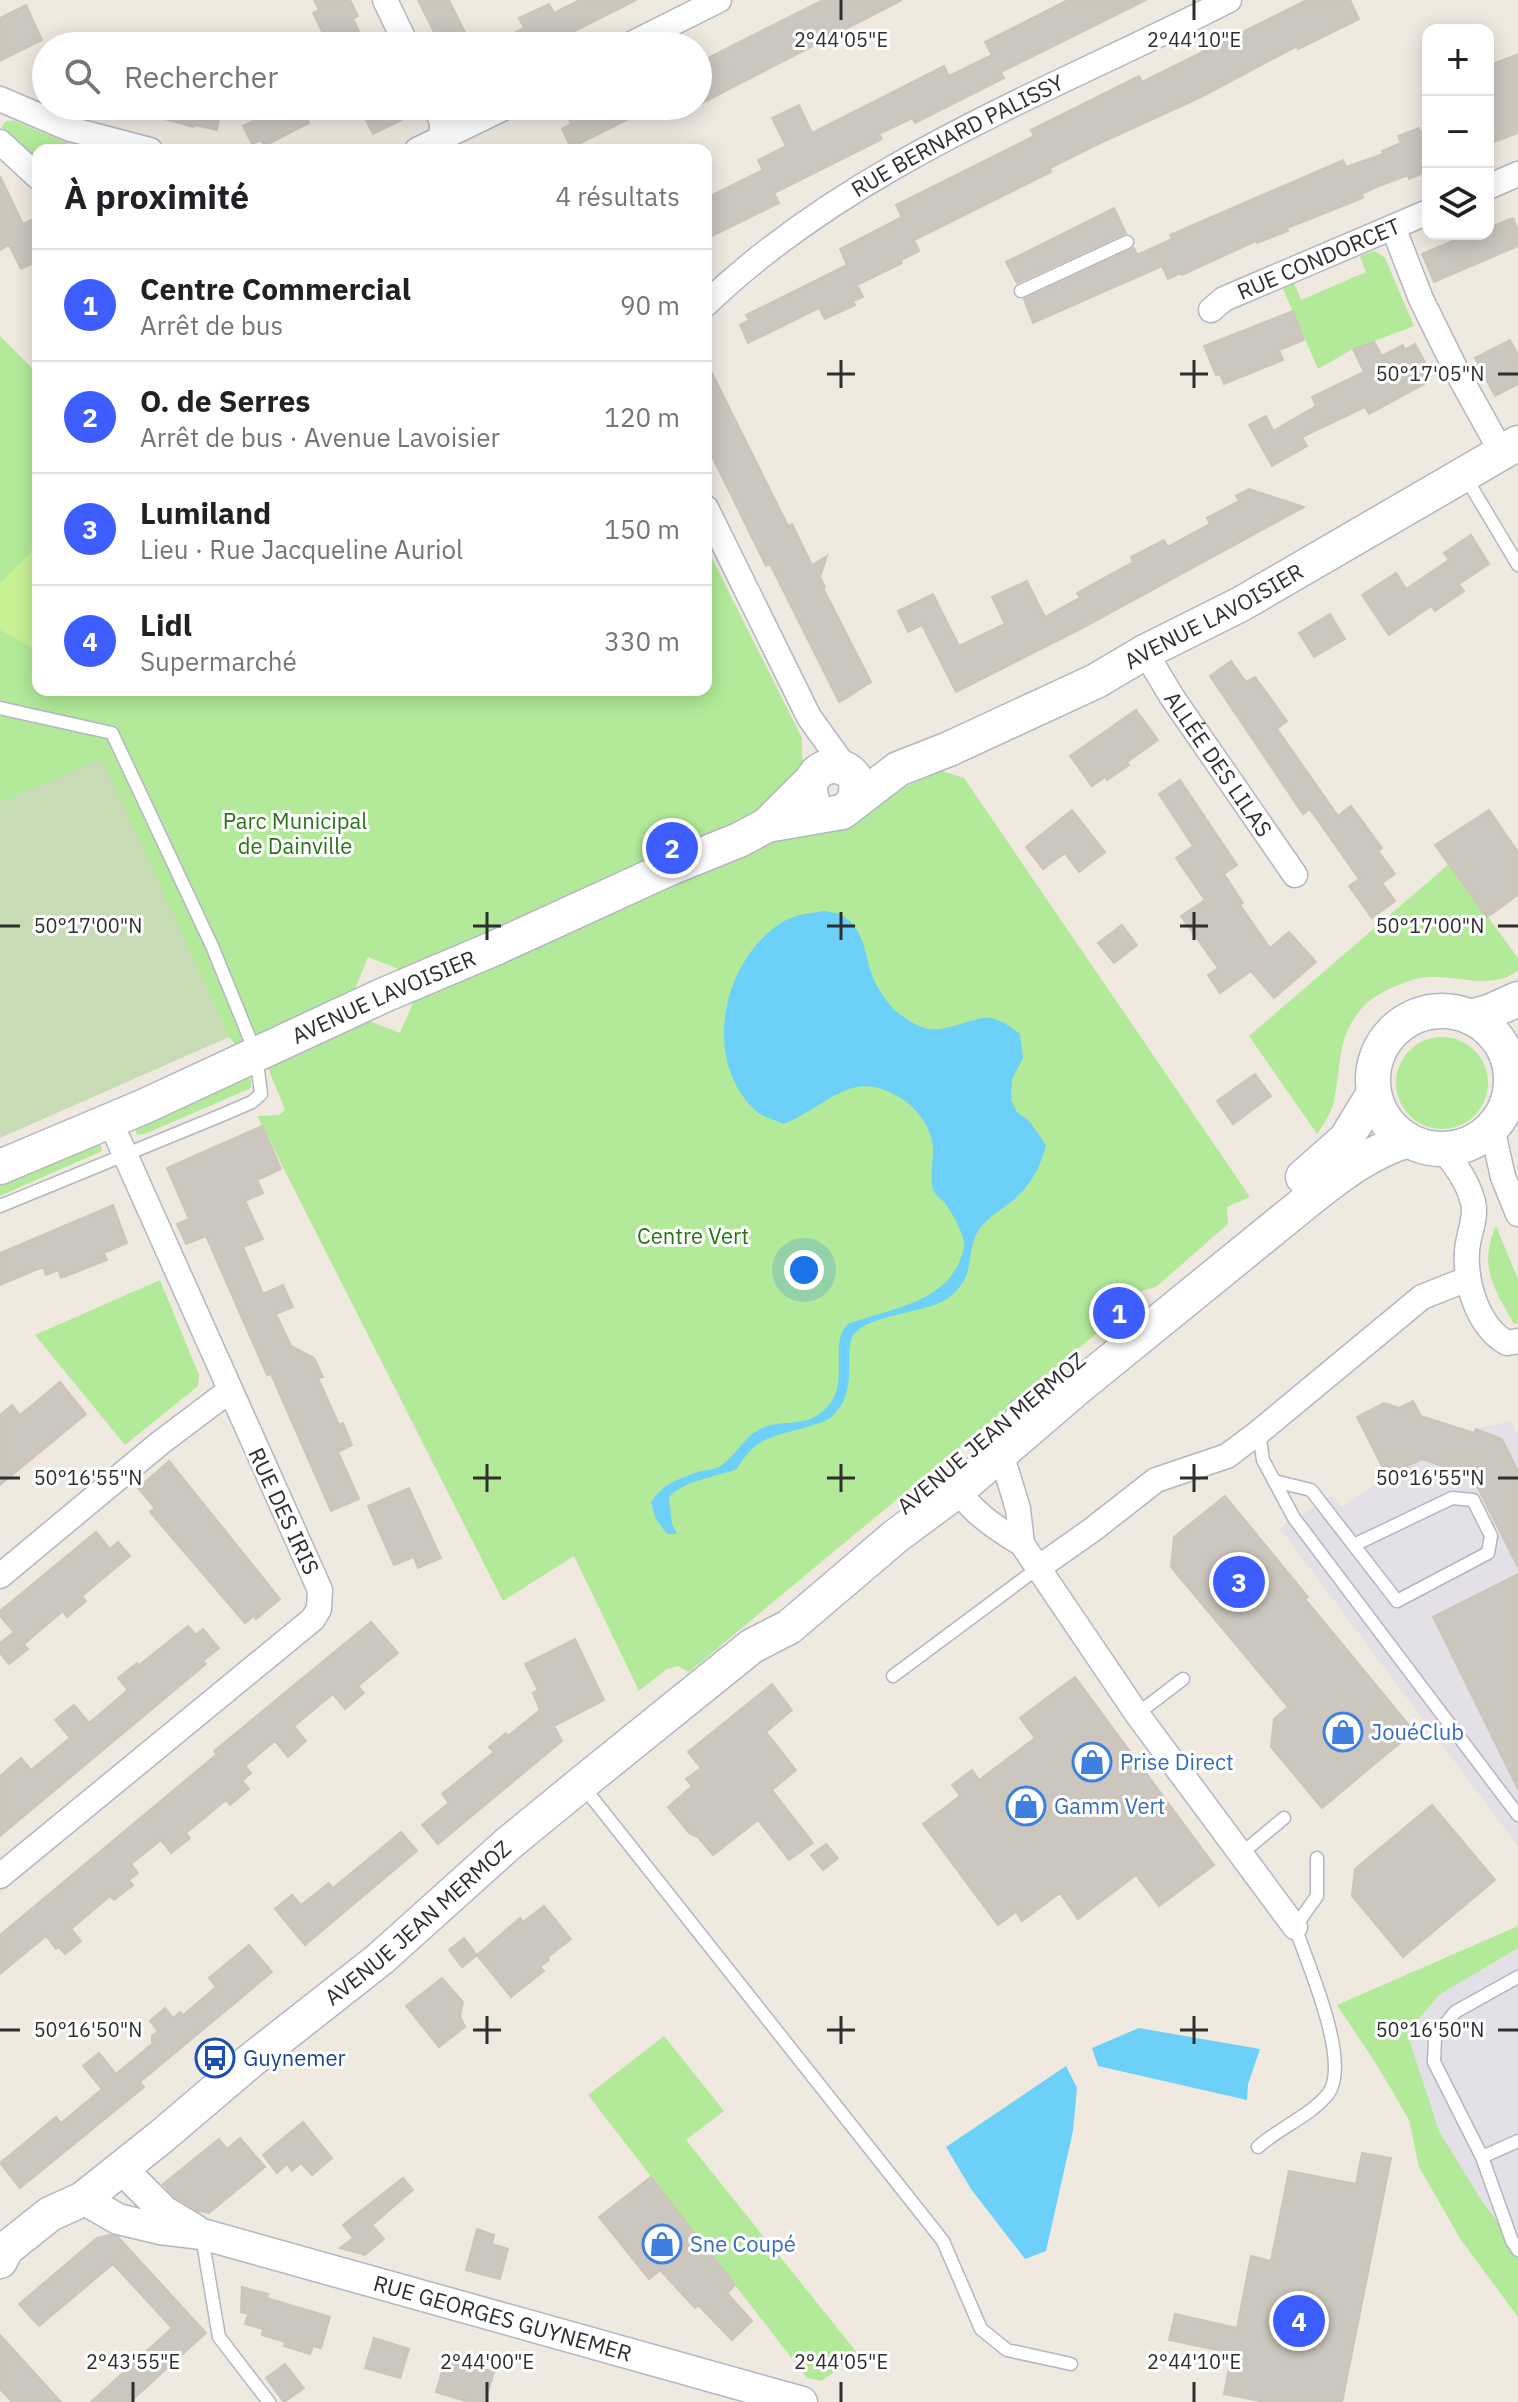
<!DOCTYPE html>
<html lang="fr">
<meta charset="utf-8">
<style>
:root{--surface:#fff;--page:#f2f2f2;--text:#202124;--muted:#757577;--line:#e0e0e0;--accent:#3d5dff}
body{margin:0;font-family:"IBM Plex Sans",sans-serif;background:var(--page);color:var(--text)}
.controls{position:absolute;right:24px;top:24px;display:grid;overflow:hidden;border-radius:16px;box-shadow:0 4px 20px #0003}
.controls button{width:72px;height:72px;display:grid;place-items:center;padding:0;border:0;border-bottom:2px solid var(--line);background:var(--surface);color:var(--text);font:40px sans-serif}
.you{position:absolute;left:804px;top:1270px;width:28px;height:28px;margin:-20px;border:6px solid #fff;border-radius:50%;background:#1a73e8;box-shadow:0 0 0 12px #1a73e833}
.badge{display:grid;place-items:center;width:52px;height:52px;border-radius:50%;background:var(--accent);color:#fff;font-size:26px;font-weight:700}
.pin{position:absolute;translate:-50% -50%;border:4px solid #fff;box-shadow:0 2px 8px #0006}
.list{margin:0;padding:0;list-style:none}
h2{display:flex;justify-content:space-between;align-items:center;height:104px;margin:0;padding:0 32px;font-size:34px}
h2 small{font-size:26px;font-weight:400;color:var(--muted)}
.list li{display:grid;grid-template-columns:52px 1fr auto;gap:24px;align-items:center;box-sizing:border-box;height:112px;padding:0 32px;border-top:2px solid var(--line)}
.list b{display:block;font-size:30px;white-space:nowrap}
.list p{margin:0;font-size:26px;white-space:nowrap;color:var(--muted)}
.list em{font-size:26px;font-style:normal;color:var(--muted)}
.icon{flex:none;width:44px;height:44px;fill:none;stroke:currentColor;stroke-width:2;stroke-linecap:round;stroke-linejoin:round}
.map{position:relative;flex:none;width:1518px;height:2402px;overflow:hidden}
.search{position:absolute;background:var(--surface);box-shadow:0 4px 20px #0003;left:32px;top:32px;width:680px;height:88px;display:flex;align-items:center;gap:20px;box-sizing:border-box;padding:0 28px;border-radius:44px;color:var(--muted);font-size:30px}
.panel{position:absolute;background:var(--surface);box-shadow:0 4px 20px #0003;left:32px;top:144px;width:680px;height:552px;border-radius:16px}
.map>svg:first-child{display:block}
.industrial{fill:#e3e0e8}
.green{fill:#b2ea99}
.cemetery{fill:#c7dbb5}
.pitch{fill:#c8f194}
.water{fill:#6cd0f8}
.building{fill:#cbc7be;stroke:#ccc5b8;stroke-width:2}
.lines{fill:none;stroke-linecap:round;stroke-linejoin:round}
.service-casing{stroke:#b3b6c2;stroke-width:15}
.minor-casing{stroke:#b3b6c2;stroke-width:27}
.tertiary-casing{stroke:#b3b6c2;stroke-width:33}
.secondary-casing{stroke:#b3b6c2;stroke-width:37}
.service{stroke:#fff;stroke-width:12}
.minor{stroke:#fff;stroke-width:24}
.tertiary{stroke:#fff;stroke-width:30}
.secondary{stroke:#fff;stroke-width:34}
.ticks{fill:none;stroke:#2e2e2e;stroke-width:3}
.labels{text-anchor:middle;stroke-width:6;stroke-linejoin:round;paint-order:stroke}
.street-label{font-size:22px;fill:#2e2e2e;stroke:#fff}
.park-label{font-size:22px;fill:#277315;stroke:#fff}
.shop-label{font-size:22px;fill:#366cbe;stroke:#fff;text-anchor:start}
.transit-label{font-size:22px;fill:#164399;stroke:#fff;text-anchor:start}
.ticks-label{font-size:20px;text-anchor:middle;fill:#2e2e2e;stroke:#fff;stroke-width:6;stroke-linejoin:round;paint-order:stroke}
</style>
<div class="map">
<svg width="1518" height="2402" viewBox="0 0 1518 2402">
<rect width="100%" height="100%" fill="#f0e9e0"/>
<path class="industrial" d="M1511 1421 1518 1434V1846L1280 1528 1331 1496 1343 1507 1387 1476 1474 1434 1476 1429Z
M1518 1948V2250L1480 2198 1439 2131 1407 2033 1439 1995Z"/>
<path class="green" d="M13 120 84 150H38V165L5 134 2 127 5 122Z
M1375 251 1385 258 1414 326 1353 349 1318 369 1283 289 1294 283 1301 300 1366 272 1360 256Z
M0 336 38 374V690H706V546L802 738V758L807 766 774 804 732 825 404 971 368 957 353 994 235 1044 229 1037 102 759 0 803Z
M942 771 964 778 1250 1197 1227 1207 1228 1224 1156 1287 1134 1293 1107 1315 1108 1324 689 1672 678 1666 667 1669 639 1691 574 1556 503 1601 260 1122 258 1116 279 1115 285 1110 266 1063 362 1018 400 1033 417 993 743 851 875 800Z
M1449 864 1518 958V970C1494 991 1457 975 1428 977 1412 977 1377 993 1366 1004 1336 1034 1342 1063 1334 1101 1331 1113 1324 1124 1317 1134L1249 1036Z
M1396 1083a46 46 0 1 1 92 0a46 46 0 1 1-92 0Z
M245 1075 251 1079V1088L145 1134 137 1135 135 1127Z
M100 1141 102 1151 0 1196V1179Z
M1496 1226 1518 1279V1323L1514 1324C1494 1288 1478 1267 1496 1226Z
M160 1280 199 1375 198 1386 125 1445 35 1335Z
M1518 1926V1948L1439 1995 1407 2033 1439 2131 1480 2198 1518 2250V2317L1461 2240 1419 2167 1409 2120 1377 2065 1337 2005Z
M664 2036 724 2111 686 2140 859 2355 821 2381 807 2378 588 2095Z"/>
<path class="cemetery" d="M102 758 229 1037 0 1138V803Z"/>
<path class="pitch" d="M38 545V651L0 630V583Z"/>
<path class="water" d="M825 911C830 912 838 913 843 916 864 928 865 955 872 975 877 988 889 1007 901 1015 934 1041 949 1025 982 1018 996 1016 1010 1026 1020 1034L1023 1058 1012 1079 1011 1100 1017 1112 1030 1122 1046 1145C1041 1167 1029 1188 1011 1202 998 1212 984 1219 976 1235 966 1258 975 1275 951 1296 930 1314 872 1313 855 1333 841 1349 862 1393 830 1418 826 1422 818 1423 813 1425 778 1437 757 1433 737 1469 716 1477 685 1480 669 1497L672 1524 677 1534H667L656 1519 651 1503C661 1484 681 1478 701 1471 707 1470 714 1470 719 1467 735 1457 744 1437 760 1429 777 1420 798 1426 814 1417 858 1393 825 1346 848 1324 885 1310 939 1304 958 1265 961 1259 965 1248 964 1242 962 1230 952 1213 945 1203 939 1196 933 1195 932 1184 930 1170 935 1155 932 1141 929 1126 917 1109 905 1101 853 1065 832 1104 784 1124 775 1120 763 1117 756 1111 702 1061 721 965 778 925 792 915 808 913 825 911Z
M1139 2028 1260 2049 1248 2084 1247 2100 1098 2066 1092 2048Z
M1066 2066 1077 2088 1073 2131 1046 2251 1025 2259 971 2189 946 2147Z"/>
<path class="building" d="M314 0H350L358 16 353 19 366 46H329L313 13 319 10Z
M418 0H449L472 46H441Z
M580 0H636L545 46H488L524 28 519 18 549 4 554 13Z
M823 0H902L698 105V63Z
M1068 0H1146L1001 72 1004 78 915 123 912 118 879 134 882 139 774 193 779 203 706 239V198L763 170 758 160 786 146 772 118 799 105 812 133 944 66 949 76 992 55 985 42Z
M1307 0H1350L1359 19 1298 49 1297 46 1199 98 1098 144 1050 168 1051 172 914 240 919 251 901 260 902 263 857 285 863 297 853 301 855 305 825 319 819 308 748 343 740 325 749 320 746 315 847 265 840 249 902 217 896 205 1034 136 1031 130 1139 76 1142 82Z
M26 5 42 40 0 61V18Z
M1518 54V133L1488 144V66Z
M138 106H222L217 130 195 125 194 127 138 112Z
M284 106H301L309 123 264 146 261 140 252 144 243 126Z
M359 106H421L422 110 373 134Z
M595 106H654L571 148 562 129 571 124 569 119Z
M1419 128 1421 133 1428 130V171L1409 179 1408 175 1374 188 1362 194 1363 198 1287 228 1288 231 1257 243 1256 241 1182 275 1181 273 1168 279 1162 266 1033 323 1024 299 1134 248 1137 255 1172 239 1170 235 1332 165 1343 160 1346 167 1383 154 1382 151 1401 143 1398 136Z
M0 176 23 224 38 217V261L21 269 9 245 0 250Z
M1114 208 1126 233 1017 283 1006 262Z
M1513 218 1518 230V246L1434 282 1422 254 1462 237 1488 234V228Z
M1293 311 1304 340 1279 350 1283 360 1224 384 1220 374 1216 375 1204 346Z
M1510 340 1518 355V384L1495 396 1475 358Z
M1374 342 1382 356 1403 345 1405 350 1415 344 1431 373 1421 378 1424 384 1369 414 1365 407 1302 437 1307 446 1272 466 1249 425 1266 416 1273 431 1316 406 1312 397 1364 372 1353 349Z
M706 361 788 526 792 524 812 565 827 556 820 577 825 587 823 588 871 682 845 699 839 702 770 564 766 566 706 444Z
M1249 489 1304 507 1086 626 956 692 922 625 908 632 898 611 933 594 959 646 1005 624 992 597 1027 581 1045 617 1080 598 1077 593 1133 562 1131 557 1164 540 1168 547 1210 524 1207 518 1239 501 1236 496Z
M1471 535 1489 564 1459 584 1464 591 1435 611 1431 606 1389 635 1362 595 1396 573 1406 589 1449 560 1444 553Z
M1330 614 1345 639 1314 657 1299 633Z
M1231 661 1246 682 1255 677 1287 721 1277 729 1338 816 1351 806 1382 848 1378 851 1395 874 1382 883 1395 901 1372 918 1349 886 1359 879 1310 809 1303 814 1210 676Z
M1136 710 1158 740 1127 762 1129 765 1107 780 1105 777 1092 786 1070 756Z
M1180 780 1237 865 1224 874 1243 903 1240 905 1270 948 1289 932 1316 962 1274 998 1251 971 1220 993 1208 975 1218 968 1181 916 1205 900 1176 858 1193 846 1159 794Z
M1072 810 1105 852 1079 872 1065 853 1043 869 1026 847Z
M1489 810 1518 852V895L1487 917 1435 845Z
M1122 925 1137 945 1114 963 1098 943Z
M1255 1074 1271 1096 1233 1124 1217 1101Z
M262 1126 281 1169 257 1180 263 1193 245 1201 263 1239 243 1247 263 1294 283 1285 293 1307 276 1314 291 1346 314 1358 323 1377 318 1378 339 1425 343 1423 352 1445 338 1452 359 1499 331 1511 271 1374 267 1375 206 1236 186 1244 177 1224 189 1219 167 1168Z
M113 1205 127 1243 104 1253 107 1260 61 1278 58 1270 46 1275 43 1267 0 1285V1253Z
M60 1382 86 1414 0 1485V1415L12 1405 20 1415Z
M1413 1401 1421 1416 1474 1433 1476 1429 1502 1439 1518 1471V1567L1475 1482 1463 1473 1422 1459 1387 1476 1357 1417 1384 1403 1399 1408Z
M169 1461 280 1599 256 1619 254 1616 245 1623 150 1512 155 1508 138 1488Z
M409 1488 441 1558 418 1568 414 1557 394 1565 368 1506Z
M1225 1496 1308 1597 1305 1599 1414 1731 1322 1808 1271 1747 1274 1719 1288 1707 1171 1567 1174 1537Z
M96 1532 110 1549 118 1542 130 1556 82 1596 86 1601 67 1617 63 1611 24 1644 28 1649 9 1664 0 1653V1643L14 1632 0 1616V1611Z
M1518 1574V1789L1433 1617Z
M371 1622 398 1653 358 1686 364 1693 345 1709 333 1694 294 1726 306 1741 288 1757 275 1741 245 1766 251 1773 242 1781 249 1789 230 1805 226 1800 186 1833 190 1838 171 1853 161 1840 131 1864 138 1873 129 1880 133 1885 114 1900 110 1896 71 1929 81 1941 65 1954 59 1947 56 1949 46 1936 0 1974V1935L217 1754 214 1751Z
M188 1626 196 1635 203 1629 219 1648 203 1661 206 1664 0 1836V1776L21 1758 31 1770 70 1738 55 1720 74 1705 89 1723 128 1690 118 1678 137 1663 139 1665Z
M575 1639 604 1700 554 1726 562 1741 438 1844 422 1825 449 1803 442 1794 494 1752 489 1747 506 1733 508 1736 540 1710 533 1693 538 1690 525 1664Z
M1075 1677 1214 1865 1159 1906 1136 1875 1078 1919 1060 1893 1022 1921 1016 1912 998 1925 923 1824 960 1796 952 1785 972 1770 979 1780 1035 1738 1020 1718Z
M772 1684 792 1710 766 1732 796 1770 772 1790 813 1843 789 1860 758 1820 713 1855 698 1837 689 1833 668 1807 692 1786 686 1779 701 1768 688 1752Z
M1432 1805 1495 1880 1403 1957 1352 1896 1355 1869Z
M401 1832 417 1851 305 1945 275 1909 292 1895 301 1905 329 1883 333 1888Z
M826 1844 838 1858 823 1870 811 1855Z
M544 1906 571 1939 548 1957 549 1960 540 1967 544 1971 511 1997 477 1955 520 1918 523 1922Z
M464 1938 477 1955 462 1967 449 1950Z
M249 1945 272 1972 140 2082 144 2087 20 2188 0 2163 56 2117 61 2123 102 2089 83 2066 99 2053 116 2074 152 2044V2036L158 2031 150 2021 165 2008 173 2018 180 2012 183 2015 216 1987 209 1978Z
M442 1978 463 2002 460 2016 465 2027 439 2047 406 2006Z
M303 2122 332 2158 312 2175 301 2163 292 2171 287 2164 277 2173 263 2155Z
M240 2138 265 2167 209 2213 198 2211 175 2197 163 2184 219 2139 227 2149Z
M1362 2153 1391 2158 1342 2402H1265L1224 2394 1232 2353 1169 2340 1175 2314 1237 2328 1251 2256 1271 2261 1289 2171 1356 2184Z
M651 2177 735 2285 727 2293 752 2321 732 2340 698 2305 695 2308 660 2270 649 2279 599 2217Z
M403 2178 413 2190 372 2225 384 2239 365 2255 340 2248 353 2238 343 2225Z
M477 2229 494 2235 492 2244 508 2249 500 2279 466 2270Z
M110 2235 118 2237 206 2333 130 2402H91L172 2328 113 2264 39 2326 19 2304 97 2238Z
M242 2287 268 2294 267 2298 330 2317 321 2348 313 2346 310 2354 284 2346 285 2342 262 2335 263 2329 245 2324 248 2314 241 2312Z
M0 2335 61 2402H12L0 2389Z
M374 2338 409 2349 400 2378 365 2368Z
M446 2358 494 2372 485 2402H469L436 2392Z
M285 2364 304 2388 284 2402 266 2378Z"/>
<g class="lines">
<g class="service-casing">
<path id="service" d="M1021 291 1127 242
M1466 478 1518 565
M0 708 112 733 212 946 256 1054 261 1094 252 1102 222 1115 0 1206
M1259 1432 1263 1460 1294 1518 1518 1815
M1274 1481 1311 1490 1397 1601 1488 1553 1491 1536 1473 1500 1452 1498 1354 1545
M893 1676 1038 1568
M1137 1714 1183 1679
M582 1785 943 2241 981 2329 1007 2350 1071 2364
M1242 1853 1284 1818
M1518 2141 1482 2157 1512 2241 1518 2250
M1258 2147C1280 2127 1309 2117 1328 2094 1352 2063 1307 1962 1295 1927L1317 1896V1858
M1482 2157 1434 2062 1435 2037 1455 2012 1518 1977
M202 2237 219 2337 269 2402"/>
</g>
<g class="minor-casing">
<g id="minor">
<path d="M385 0 407 46"/>
<path d="M627 46 719 0"/>
<path d="M0 99 70 129 150 150"/>
<path d="M436 106 442 123 441 150"/>
<path d="M0 142 38 177"/>
<path d="M417 150 508 106"/>
<path d="M1488 187 1518 174"/>
<path d="M1393 227 1421 299 1456 370 1502 453"/>
<path id="s1" d="M706 304C853 163 1051 91 1229 0"/>
<path id="s2" d="M1211 310 1224 299 1428 212"/>
<path d="M706 508 809 717 845 767"/>
<path id="s3" d="M1145 652 1172 697 1295 875"/>
<path d="M1492 1128 1503 1177 1518 1214"/>
<path d="M1442 1149C1456 1166 1467 1180 1473 1202 1477 1219 1468 1234 1467 1251 1465 1284 1478 1327 1507 1343L1518 1341"/>
<path d="M997 1442 1010 1432 1020 1411"/>
<path d="M1010 1444 1004 1463 1018 1509 1022 1544"/>
<path d="M958 1477 955 1480C962 1507 999 1530 1022 1544L1137 1714 1295 1927"/>
<path d="M1038 1568 1092 1530 1156 1480 1227 1456 1259 1432 1422 1297 1460 1282 1468 1276"/>
<path d="M0 1576 160 1443 229 1391"/>
<path d="M0 1876 313 1619 319 1609 320 1590 110 1121"/>
</g>
</g>
<g class="tertiary-casing">
<g id="tertiary">
<path d="M122 2169 164 2211 194 2229"/>
<path id="s4" d="M83 2199 118 2219 160 2229 202 2234 802 2402"/>
</g>
</g>
<g class="secondary-casing">
<g id="secondary">
<path d="M812 800C801 769 841 752 857 781L855 801"/>
<path id="s5" d="M767 825 842 812 898 769 949 749 1096 681 1145 652 1241 604 1518 443"/>
<circle cx="1442" cy="1080" r="69"/>
<path d="M1470 1017 1489 1012 1518 999"/>
<path id="s6" d="M0 1167 145 1106 384 995 495 948 672 867 739 840 767 825 811 781"/>
<path d="M1303 1177 1346 1139 1374 1093"/>
<path id="s7" d="M0 2261 6 2249 50 2214 83 2199 162 2136 249 2062 380 1959 509 1843 581 1784 752 1646 789 1627 896 1536 958 1490 1077 1388 1307 1201C1338 1176 1369 1152 1408 1140"/>
</g>
</g>
<use href="#service" class="service"/>
<use href="#minor" class="minor"/>
<use href="#tertiary" class="tertiary"/>
<use href="#secondary" class="secondary"/>
</g>
<path class="ticks" d="M841 0V20M1194 0V20M841 360V388M1194 360V388M827 374H855M1180 374H1208M1498 374H1518M487 912V940M841 912V940M1194 912V940M0 926H20M473 926H501M827 926H855M1180 926H1208M1498 926H1518M487 1464V1492M841 1464V1492M1194 1464V1492M0 1478H20M473 1478H501M827 1478H855M1180 1478H1208M1498 1478H1518M487 2016V2044M841 2016V2044M1194 2016V2044M0 2030H20M473 2030H501M827 2030H855M1180 2030H1208M1498 2030H1518M133 2382V2402M487 2382V2402M841 2382V2402M1194 2382V2402"/>
<defs>
<g id="shop-ring" transform="scale(2)"><circle r="9.5" fill="#fff" stroke="#3f7fe0" stroke-width="1.5"/><path d="M-5-2.5h2.3a2.7 3.5 0 0 1 5.4 0H5L5.5 6h-11ZM-1.5-2.5h3a1.5 2.3 0 0 0-3 0Z" fill="#3f7fe0"/></g>
<g id="bus-ring" transform="scale(2)"><circle r="9.5" fill="#fff" stroke="#1a4fb4" stroke-width="1.5"/><path d="M-5-6H5V4H4V6H2V4H-2V6H-4V4H-5ZM-3.5-4V0h7V-4ZM-3.5 1.2v1.5H-2V1.2ZM2 1.2v1.5H3.5V1.2Z" fill="#1a4fb4"/></g>
</defs>
<g fill-rule="evenodd">
<use href="#shop-ring" x="1343" y="1732"/>
<use href="#shop-ring" x="1092" y="1762"/>
<use href="#shop-ring" x="1026" y="1806"/>
<use href="#bus-ring" x="215" y="2058"/>
<use href="#shop-ring" x="662" y="2244"/>
</g>
<g class="labels">
<g class="street-label">
<text dy="8" stroke="none"><textPath href="#s1" startOffset="304">RUE BERNARD PALISSY</textPath></text>
<text dy="8" stroke="none"><textPath href="#s2" startOffset="120">RUE CONDORCET</textPath></text>
<text dy="8" stroke="none"><textPath href="#s5" startOffset="498">AVENUE LAVOISIER</textPath></text>
<text dy="8" stroke="none"><textPath href="#s3" startOffset="134">ALLÉE DES LILAS</textPath></text>
<text dy="8" stroke="none"><textPath href="#s6" startOffset="420">AVENUE LAVOISIER</textPath></text>
<text transform="translate(991 1433) rotate(-40)" y="8">AVENUE JEAN MERMOZ</text>
<text transform="translate(284 1511) rotate(65)" y="8">RUE DES IRIS</text>
<text dy="8" stroke="none"><textPath href="#s7" startOffset="540">AVENUE JEAN MERMOZ</textPath></text>
<text dy="8" stroke="none"><textPath href="#s4" startOffset="438">RUE GEORGES GUYNEMER</textPath></text>
</g>
<g class="park-label">
<text x="295" y="829">Parc Municipal<tspan x="295" dy="25">de Dainville</tspan></text>
<text x="693" y="1244">Centre Vert</text>
</g>
<g class="shop-label">
<text x="1371" y="1740">JouéClub</text>
<text x="1120" y="1770">Prise Direct</text>
<text x="1054" y="1814">Gamm Vert</text>
<text x="690" y="2252">Sne Coupé</text>
</g>
<g class="transit-label">
<text x="243" y="2066">Guynemer</text>
</g>
</g>
<g class="ticks-label">
<text x="841" y="47">2°44'05"E</text>
<text x="1194" y="47">2°44'10"E</text>
<text x="1430" y="381">50°17'05"N</text>
<text x="88" y="933">50°17'00"N</text>
<text x="1430" y="933">50°17'00"N</text>
<text x="88" y="1485">50°16'55"N</text>
<text x="1430" y="1485">50°16'55"N</text>
<text x="88" y="2037">50°16'50"N</text>
<text x="1430" y="2037">50°16'50"N</text>
<text x="133" y="2369">2°43'55"E</text>
<text x="487" y="2369">2°44'00"E</text>
<text x="841" y="2369">2°44'05"E</text>
<text x="1194" y="2369">2°44'10"E</text>
</g>
</svg>
<div class="controls">
<button>+</button>
<button>−</button>
<button><svg class="icon" aria-label="layers" viewBox="0 0 24 24"><path d="M12 4l9 5-9 5-9-5zM3 14l9 5 9-5"/></svg></button>
</div>
<div class="you"></div>
<div class="pin badge" style="left:1119px;top:1313px">1</div>
<div class="pin badge" style="left:672px;top:848px">2</div>
<div class="pin badge" style="left:1239px;top:1582px">3</div>
<div class="pin badge" style="left:1299px;top:2321px">4</div>
<div class="search"><svg class="icon" aria-label="search" viewBox="0 0 24 24"><circle cx="10" cy="10" r="6"/><path d="M15 15l6 6"/></svg>Rechercher</div>
<section class="panel">
<h2>À proximité<small>4 résultats</small></h2>
<ul class="list">
<li><span class="badge">1</span><div><b>Centre Commercial</b><p>Arrêt de bus</p></div><em>90 m</em></li>
<li><span class="badge">2</span><div><b>O. de Serres</b><p>Arrêt de bus · Avenue Lavoisier</p></div><em>120 m</em></li>
<li><span class="badge">3</span><div><b>Lumiland</b><p>Lieu · Rue Jacqueline Auriol</p></div><em>150 m</em></li>
<li><span class="badge">4</span><div><b>Lidl</b><p>Supermarché</p></div><em>330 m</em></li>
</ul>
</section>
</div>
